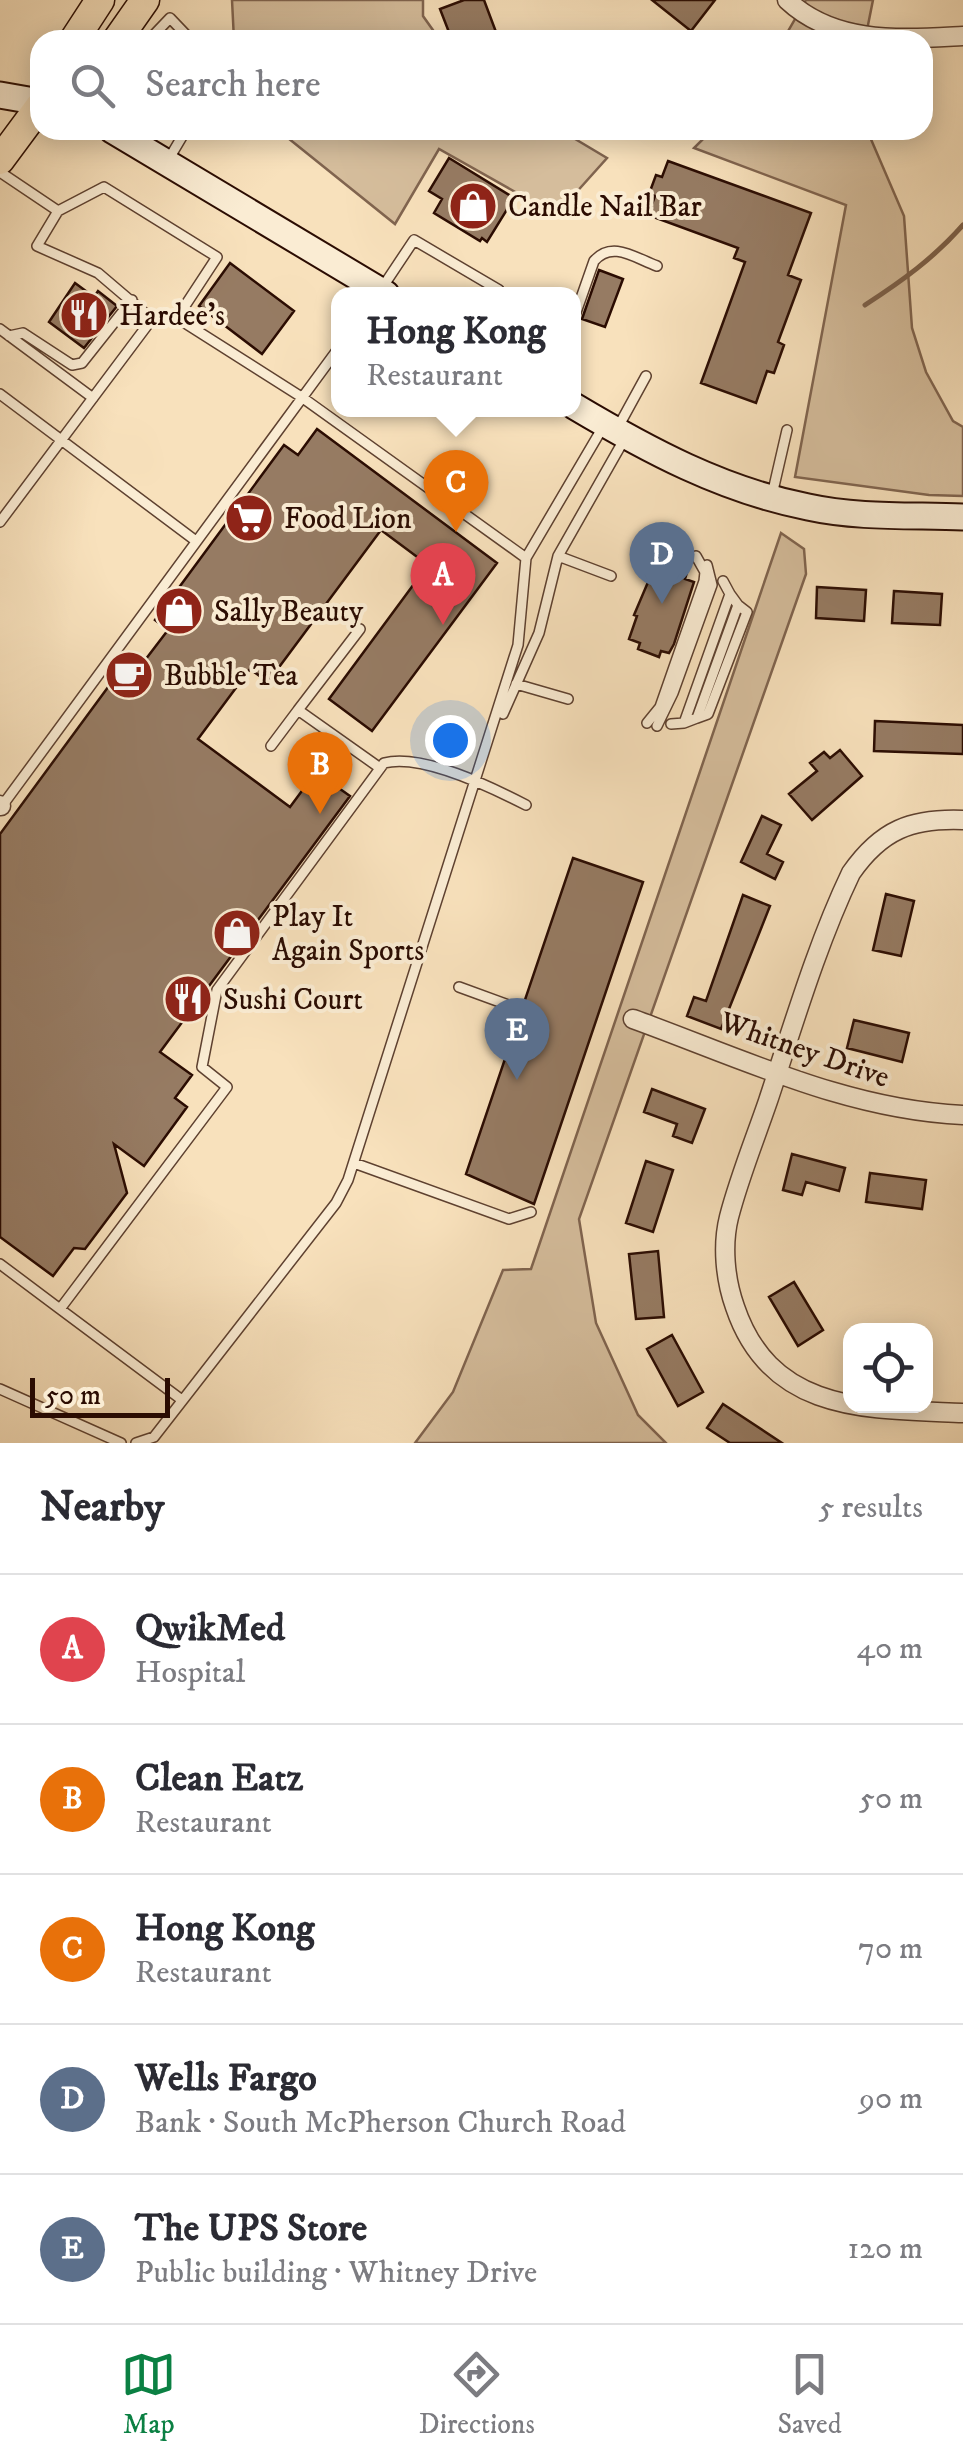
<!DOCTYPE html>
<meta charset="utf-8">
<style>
:root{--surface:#fff;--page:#f7f7f7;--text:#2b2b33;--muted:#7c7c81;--line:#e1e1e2;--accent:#0b8043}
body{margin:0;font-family:"IM FELL DW Pica",serif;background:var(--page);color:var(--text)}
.controls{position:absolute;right:30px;bottom:30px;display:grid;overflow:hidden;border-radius:20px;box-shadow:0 5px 25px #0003}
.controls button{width:90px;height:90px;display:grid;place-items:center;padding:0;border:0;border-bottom:2px solid var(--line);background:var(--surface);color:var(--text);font:50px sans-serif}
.scale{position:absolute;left:30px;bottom:25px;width:140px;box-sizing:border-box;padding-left:10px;border:5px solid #2b0c02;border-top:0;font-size:28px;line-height:35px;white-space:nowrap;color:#2b0c02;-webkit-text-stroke:8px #faecd3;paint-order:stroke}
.you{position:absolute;left:450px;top:740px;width:35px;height:35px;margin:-25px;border:8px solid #fff;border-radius:50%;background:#1a73e8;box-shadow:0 0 0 15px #1a73e833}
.badge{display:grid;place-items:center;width:65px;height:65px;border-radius:50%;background:var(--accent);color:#fff;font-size:32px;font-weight:700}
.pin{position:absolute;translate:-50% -82px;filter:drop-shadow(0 2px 5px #0008)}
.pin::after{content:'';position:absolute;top:52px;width:35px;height:30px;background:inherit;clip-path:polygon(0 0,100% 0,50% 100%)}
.popup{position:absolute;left:331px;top:287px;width:250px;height:130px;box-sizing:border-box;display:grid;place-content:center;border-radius:20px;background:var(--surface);filter:drop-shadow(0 2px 8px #0005);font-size:32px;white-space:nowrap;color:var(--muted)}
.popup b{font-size:38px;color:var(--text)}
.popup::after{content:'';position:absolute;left:50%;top:100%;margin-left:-20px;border:20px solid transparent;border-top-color:var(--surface)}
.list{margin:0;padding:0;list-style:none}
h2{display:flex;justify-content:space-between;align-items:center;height:130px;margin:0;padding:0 40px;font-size:42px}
h2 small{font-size:32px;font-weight:400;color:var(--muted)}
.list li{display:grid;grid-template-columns:65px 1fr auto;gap:30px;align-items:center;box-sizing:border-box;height:150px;padding:0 40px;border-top:2px solid var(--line)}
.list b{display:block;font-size:38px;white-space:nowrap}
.list p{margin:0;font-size:32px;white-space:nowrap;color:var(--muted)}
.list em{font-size:32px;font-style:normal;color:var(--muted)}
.icon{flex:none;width:55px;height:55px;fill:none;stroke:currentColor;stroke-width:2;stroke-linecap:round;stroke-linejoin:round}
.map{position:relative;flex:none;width:963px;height:1443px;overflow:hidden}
.search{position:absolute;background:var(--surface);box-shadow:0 5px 25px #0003;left:30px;right:30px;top:30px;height:110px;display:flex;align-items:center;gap:25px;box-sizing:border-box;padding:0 35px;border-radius:30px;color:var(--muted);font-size:38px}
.sheet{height:880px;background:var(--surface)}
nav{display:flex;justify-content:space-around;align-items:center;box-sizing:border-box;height:140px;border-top:2px solid var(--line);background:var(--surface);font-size:28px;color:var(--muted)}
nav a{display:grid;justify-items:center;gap:5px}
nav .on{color:var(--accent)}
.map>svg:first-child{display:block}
.green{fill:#d5bd9c;stroke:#80644f;stroke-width:2.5}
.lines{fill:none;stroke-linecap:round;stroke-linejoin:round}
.stream{stroke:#7c614c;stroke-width:5}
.building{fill:#967b63;stroke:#2b0c02;stroke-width:2.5}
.service-casing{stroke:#5e4130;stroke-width:12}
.minor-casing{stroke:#5e4130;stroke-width:21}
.secondary-casing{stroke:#2b0c02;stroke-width:29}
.primary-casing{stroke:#2b0c02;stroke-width:31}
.service{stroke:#faecd3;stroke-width:9}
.minor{stroke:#faecd3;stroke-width:18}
.secondary{stroke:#faecd3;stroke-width:25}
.primary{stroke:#f8e1bc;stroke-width:28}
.labels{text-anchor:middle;stroke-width:8;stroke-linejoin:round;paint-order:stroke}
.poi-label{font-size:30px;fill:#2b0c02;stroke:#faecd3;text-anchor:start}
.street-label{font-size:30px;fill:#2b0c02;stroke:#faecd3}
</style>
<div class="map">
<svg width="963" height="1443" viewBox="0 0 963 1443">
<rect width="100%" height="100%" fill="#f8e1bc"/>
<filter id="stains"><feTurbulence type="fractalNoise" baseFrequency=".002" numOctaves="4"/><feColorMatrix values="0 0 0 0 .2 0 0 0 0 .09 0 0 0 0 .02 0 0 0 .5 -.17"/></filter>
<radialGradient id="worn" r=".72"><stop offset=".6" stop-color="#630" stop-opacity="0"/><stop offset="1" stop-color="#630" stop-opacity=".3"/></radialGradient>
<path class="green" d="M232 0H423V16L440 40H234Z
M806 0H873L865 40H783Z
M278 130H560L607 158 556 215 439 149 395 224Z
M712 130H867L904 216 912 328 926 372 953 421 963 427V496L929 495 795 477 846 205 694 148Z
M781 533 804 549 806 574 579 1219 596 1323 638 1415 666 1443H415L453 1392 503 1270 531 1269Z"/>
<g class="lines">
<path class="stream" d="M865 305C902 281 934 258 963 225"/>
</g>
<path class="building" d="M464 0H484L499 40H452L440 9Z
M652 0H715L691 31Z
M449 158 514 198 487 242 482 238 480 241 434 213 442 199 429 191Z
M668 161 811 213 788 275 801 280 778 342 784 345 774 373 767 371 756 403 701 383 745 262 734 258 738 248 648 215 655 196 649 194 656 175 662 177Z
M230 263 294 311 262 354 199 306Z
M599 270 623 279 605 327 582 319Z
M75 283 94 297 98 291 117 306 84 348 49 322Z
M317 429 497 563 372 731 329 699 428 565 381 530 268 682 250 669 198 739 290 807 327 757 344 770 333 784 350 796 160 1052 192 1075 175 1098 187 1107 144 1166 114 1144 127 1193 85 1249 74 1248 53 1276 0 1237V834L128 660 139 668 168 630 155 620 284 445 298 455Z
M669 559 689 566 685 579 694 582 674 644 669 653 661 651 659 657 638 649 640 643 629 639 637 616 634 615 654 568 665 572Z
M817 587 866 590 864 621 816 618Z
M894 591 942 594 940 625 892 623Z
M875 721 963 725V754L874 751Z
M840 750 862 776 812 820 789 794 817 771 810 763 824 752 830 758Z
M762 816 781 825 767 854 783 862 775 879 741 862Z
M573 858 643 882 534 1204 466 1174Z
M886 894 914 901 901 956 873 950Z
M743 895 770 906 721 1029 687 1016 694 997 706 1001Z
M854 1020 909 1033 902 1062 847 1048Z
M652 1089 705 1109 692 1143 673 1136 677 1124 644 1112Z
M792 1154 845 1168 839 1191 806 1182 802 1195 783 1190Z
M646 1161 673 1170 653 1232 626 1223Z
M870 1173 926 1180 922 1209 866 1202Z
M658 1251 664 1317 636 1319 629 1254Z
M794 1282 823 1330 798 1346 769 1297Z
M672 1335 703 1392 678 1406 647 1349Z
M723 1404 782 1443H730L707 1428Z"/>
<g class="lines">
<g class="service-casing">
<path id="service" d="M149 40 170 18 191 40
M167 162 186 130
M0 172 58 211
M382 288 414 240 499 290 496 294
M574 318 594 261C612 240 635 258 657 266
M152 319 98 273 37 246 58 211 104 187 217 257 177 318
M0 329 93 398
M9 336 23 333 72 365 82 363 132 300
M0 394 196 541
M617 429 646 376
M772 495 787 430
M0 522 152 319 177 318 303 398 526 558
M558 556 611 576
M360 629 298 710 380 768
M516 684 568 699
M503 714 539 633 558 556 625 438
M697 718 708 714 747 612 738 605
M647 723 660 707 704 581 705 572 696 556
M684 723 697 718 738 605 730 594
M671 724 684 723 730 594 723 581
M657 726 673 693 712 585 707 565
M271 746 298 710
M2 806 338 349
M459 987 511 1006
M354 1163 509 1219 531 1212
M0 1264 60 1309 227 1087 202 1067 217 990 384 763C422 753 491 787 526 805
M60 1309 182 1400
M0 1389 121 1443
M136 1443 154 1437 336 1203 348 1180 518 645 526 558 603 427"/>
</g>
<g class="minor-casing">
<path id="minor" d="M787 0C835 45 901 39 963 36
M0 805 1 806
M963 820C911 818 881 830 851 873 817 944 793 1026 768 1101 755 1139 739 1178 729 1217 722 1245 725 1279 735 1307 771 1414 869 1409 963 1413
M633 1019C741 1058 847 1110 963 1115"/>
</g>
<g class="secondary-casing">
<path id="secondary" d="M0 95 40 102
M112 130 386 294
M574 406C648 450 722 490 808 507 858 518 912 515 963 517"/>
</g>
<g class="primary-casing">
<path id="primary" d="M74 40 100 0
M117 40 145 0
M0 160 40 106"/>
</g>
<use href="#service" class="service"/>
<use href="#minor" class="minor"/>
<use href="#secondary" class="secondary"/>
<use href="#primary" class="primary"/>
</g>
<defs>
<g id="shop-disc" transform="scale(2.5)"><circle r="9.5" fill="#8f2418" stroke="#faecd3"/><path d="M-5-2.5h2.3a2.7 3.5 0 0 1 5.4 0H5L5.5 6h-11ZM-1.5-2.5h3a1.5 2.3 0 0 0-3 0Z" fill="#fff"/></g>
<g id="restaurant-disc" transform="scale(2.5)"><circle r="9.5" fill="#8f2418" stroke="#faecd3"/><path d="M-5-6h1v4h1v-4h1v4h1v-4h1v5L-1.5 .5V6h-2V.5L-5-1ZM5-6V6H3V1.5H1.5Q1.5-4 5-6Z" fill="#fff"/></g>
<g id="supermarket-disc" transform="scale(2.5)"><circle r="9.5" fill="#8f2418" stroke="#faecd3"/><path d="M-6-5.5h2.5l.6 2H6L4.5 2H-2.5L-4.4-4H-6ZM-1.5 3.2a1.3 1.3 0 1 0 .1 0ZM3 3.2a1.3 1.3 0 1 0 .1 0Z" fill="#fff"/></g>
<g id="cafe-disc" transform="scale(2.5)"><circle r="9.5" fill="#8f2418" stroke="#faecd3"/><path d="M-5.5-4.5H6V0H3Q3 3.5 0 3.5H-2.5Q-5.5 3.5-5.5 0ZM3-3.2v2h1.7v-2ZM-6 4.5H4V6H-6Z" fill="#fff"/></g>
</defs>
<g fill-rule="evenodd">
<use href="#shop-disc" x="473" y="206"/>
<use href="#restaurant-disc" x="84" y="315"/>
<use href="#supermarket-disc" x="249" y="518"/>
<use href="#shop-disc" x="179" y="611"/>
<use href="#cafe-disc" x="129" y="675"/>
<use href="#shop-disc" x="237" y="933"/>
<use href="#restaurant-disc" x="188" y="999"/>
</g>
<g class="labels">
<g class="poi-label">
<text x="508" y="216">Candle Nail Bar</text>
<text x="119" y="325">Hardee's</text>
<text x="284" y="528">Food Lion</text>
<text x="214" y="621">Sally Beauty</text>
<text x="164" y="685">Bubble Tea</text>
<text x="272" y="926">Play It<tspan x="272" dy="34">Again Sports</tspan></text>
<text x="223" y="1009">Sushi Court</text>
</g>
<g class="street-label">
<text transform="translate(805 1049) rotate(19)" y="10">Whitney Drive</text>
</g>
</g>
<rect width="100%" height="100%" filter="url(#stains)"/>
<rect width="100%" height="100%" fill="url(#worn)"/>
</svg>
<div class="controls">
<button><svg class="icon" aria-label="locate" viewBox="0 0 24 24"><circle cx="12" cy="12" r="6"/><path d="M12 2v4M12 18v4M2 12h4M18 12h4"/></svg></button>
</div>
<div class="scale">50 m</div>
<div class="you"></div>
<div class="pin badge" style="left:443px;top:625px;background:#e0444e">A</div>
<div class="pin badge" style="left:320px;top:814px;background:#e8710a">B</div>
<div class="pin badge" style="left:456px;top:532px;background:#e8710a">C</div>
<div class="popup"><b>Hong Kong</b>Restaurant</div>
<div class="pin badge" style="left:662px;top:604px;background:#5c6f8a">D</div>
<div class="pin badge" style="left:517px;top:1080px;background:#5c6f8a">E</div>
<div class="search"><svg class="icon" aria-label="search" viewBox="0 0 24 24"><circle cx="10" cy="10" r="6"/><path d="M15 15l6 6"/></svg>Search here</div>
</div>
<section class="sheet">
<h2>Nearby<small>5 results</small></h2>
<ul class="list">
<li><span class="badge" style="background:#e0444e">A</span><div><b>QwikMed</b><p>Hospital</p></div><em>40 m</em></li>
<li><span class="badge" style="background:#e8710a">B</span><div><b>Clean Eatz</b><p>Restaurant</p></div><em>50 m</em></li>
<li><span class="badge" style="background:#e8710a">C</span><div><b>Hong Kong</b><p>Restaurant</p></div><em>70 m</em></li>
<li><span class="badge" style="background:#5c6f8a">D</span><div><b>Wells Fargo</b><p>Bank · South McPherson Church Road</p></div><em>90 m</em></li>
<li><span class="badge" style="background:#5c6f8a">E</span><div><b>The UPS Store</b><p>Public building · Whitney Drive</p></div><em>120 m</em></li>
</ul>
</section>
<nav>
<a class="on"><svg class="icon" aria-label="map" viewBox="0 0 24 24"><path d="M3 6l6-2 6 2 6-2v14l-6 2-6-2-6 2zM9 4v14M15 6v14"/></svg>Map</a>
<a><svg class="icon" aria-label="directions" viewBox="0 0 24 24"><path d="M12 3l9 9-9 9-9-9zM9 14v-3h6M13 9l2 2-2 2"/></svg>Directions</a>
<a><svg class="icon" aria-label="saved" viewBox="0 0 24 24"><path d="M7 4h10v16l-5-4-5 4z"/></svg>Saved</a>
</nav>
